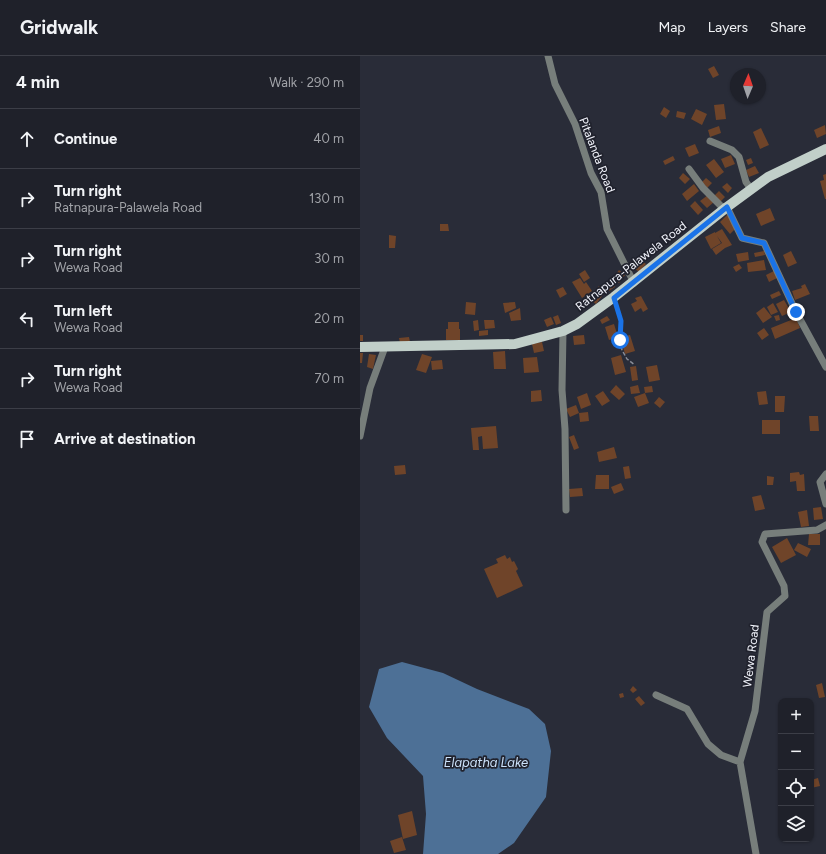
<!DOCTYPE html>
<meta charset="utf-8">
<style>
:root{--surface:#1f212a;--page:#2c2e36;--text:#f1f3f6;--muted:#a1a3a8;--line:#3c3e47}
body{margin:0;font-family:Figtree,sans-serif;background:var(--page);color:var(--text)}
.controls{position:absolute;right:12px;bottom:12px;display:grid;overflow:hidden;border-radius:8px;box-shadow:0 1px 3px #0004}
.controls button{width:36px;height:36px;display:grid;place-items:center;padding:0;border:0;border-bottom:1px solid var(--line);background:var(--surface);color:var(--text);font:20px sans-serif}
.compass{position:absolute;left:370px;top:12px;width:36px;height:36px;border-radius:50%;background:var(--surface);box-shadow:0 1px 3px #0004;rotate:2deg}
.stop{position:absolute;width:12px;height:12px;margin:-9px;border:3px solid #1a73e8;border-radius:50%;background:#fff}
.stop.end{background:#1a73e8;border-color:#fff;box-shadow:0 1px 4px #0008}
.list{margin:0;padding:0;list-style:none}
h2{display:flex;justify-content:space-between;align-items:center;height:52px;margin:0;padding:0 16px;font-size:17px}
h2 small{font-size:13px;font-weight:400;color:var(--muted)}
.list li{display:grid;grid-template-columns:26px 1fr auto;gap:12px;align-items:center;box-sizing:border-box;height:60px;padding:0 16px;border-top:1px solid var(--line)}
.list b{display:block;font-size:15px;white-space:nowrap}
.list p{margin:0;font-size:13px;white-space:nowrap;color:var(--muted)}
.list em{font-size:13px;font-style:normal;color:var(--muted)}
.icon{flex:none;width:22px;height:22px;fill:none;stroke:currentColor;stroke-width:2;stroke-linecap:round;stroke-linejoin:round}
.map{position:relative;flex:none;width:466px;height:798px;overflow:hidden}
header{display:flex;align-items:center;gap:24px;box-sizing:border-box;height:56px;padding:0 20px;background:var(--surface);border-bottom:1px solid var(--line)}
header strong{font-size:19px}
nav{display:flex;gap:22px;margin-inline-start:auto;font-size:14px}
main{display:flex}
aside{flex:1;background:var(--surface)}
.map>svg:first-child{display:block}
.water{fill:#4d7096}
.building{fill:#6f4429}
.lines{fill:none;stroke-linecap:round;stroke-linejoin:round}
.path{stroke:#8a8d97;stroke-width:1.5;stroke-dasharray:4 2;stroke-linecap:butt}
.street{stroke:#777e7b;stroke-width:7}
.primary{stroke:#c1cfc9;stroke-width:10}
.route{stroke:#1a73e8;stroke-width:5}
.labels{text-anchor:middle;stroke-width:3.5;stroke-linejoin:round;paint-order:stroke}
.street-label{font-size:12px;fill:#f2f4fc;stroke:#20222d}
.water-label{font-size:13px;font-style:italic;fill:#cce2fb;stroke:#20222d}
</style>
<header>
<strong>Gridwalk</strong>
<nav><a>Map</a><a>Layers</a><a>Share</a></nav>
</header>
<main>
<aside>
<h2>4 min<small>Walk · 290 m</small></h2>
<ul class="list">
<li><svg class="icon" aria-label="ahead" viewBox="0 0 24 24"><path d="M12 20V5M6 11l6-6 6 6"/></svg><div><b>Continue</b></div><em>40 m</em></li>
<li><svg class="icon" aria-label="right" viewBox="0 0 24 24"><path d="M7 20v-9h11M14 6l5 5-5 5"/></svg><div><b>Turn right</b><p>Ratnapura-Palawela Road</p></div><em>130 m</em></li>
<li><svg class="icon" aria-label="right" viewBox="0 0 24 24"><path d="M7 20v-9h11M14 6l5 5-5 5"/></svg><div><b>Turn right</b><p>Wewa Road</p></div><em>30 m</em></li>
<li><svg class="icon" aria-label="left" viewBox="0 0 24 24"><path d="M17 20v-9H6M10 6l-5 5 5 5"/></svg><div><b>Turn left</b><p>Wewa Road</p></div><em>20 m</em></li>
<li><svg class="icon" aria-label="right" viewBox="0 0 24 24"><path d="M7 20v-9h11M14 6l5 5-5 5"/></svg><div><b>Turn right</b><p>Wewa Road</p></div><em>70 m</em></li>
<li><svg class="icon" aria-label="arrive" viewBox="0 0 24 24"><path d="M6 21V4h12l-3 4 3 4H6"/></svg><div><b>Arrive at destination</b></div></li>
</ul>
</aside>
<div class="map">
<svg width="466" height="798" viewBox="0 0 466 798">
<rect width="100%" height="100%" fill="#292c38"/>
<path class="water" d="M42 606 83 617 117 633 169 653 185 668 191 695 186 741 154 787 138 798H63L66 758 63 720 27 682 9 651 19 613Z"/>
<path class="building" d="M354 10 359 19 353 22 348 13Z
M364 48 366 63 356 64 354 49Z
M304 51 310 55 306 62 300 58Z
M336 53 347 58 342 69 331 63Z
M317 55 326 57 324 63 316 61Z
M465 69 466 78 457 82 454 74Z
M359 70 361 77 350 81 348 74Z
M401 72 409 89 400 93 393 76Z
M335 88 339 97 329 101 325 92Z
M371 99 375 108 365 112 361 103Z
M313 100 315 104 305 109 303 105Z
M391 102 393 107 388 109 386 104Z
M354 103 364 116 356 122 346 109Z
M395 110 399 117 389 121 386 114Z
M323 117 330 123 325 128 319 122Z
M466 118V143H465L460 125 464 124 463 119Z
M346 122 352 127 347 132 342 126Z
M367 127 372 132 368 137 362 131Z
M334 128 339 135 327 145 322 138Z
M359 135 365 141 360 146 354 140Z
M348 139 354 146 347 152 340 145Z
M335 145 343 154 338 159 330 150Z
M410 152 415 164 401 170 396 158Z
M367 159 376 172 370 178 360 166Z
M80 168H88L89 175H80Z
M362 173 372 189 365 192 356 199 352 193 362 187 357 180 361 187 351 193 345 181 355 176V177Z
M29 179 36 180 35 192H29Z
M404 195 405 199 395 201 394 197Z
M431 195 437 207 428 211 423 199Z
M388 196 389 204 378 206 376 198Z
M280 203 286 208 279 216 273 211Z
M404 204 406 214 388 216 387 207Z
M379 208 382 212 376 216 373 211Z
M225 214 230 222 224 226 219 218Z
M259 214 265 219 259 227 253 222Z
M414 215 417 222 409 226 406 219Z
M220 222 224 228 226 226 232 235 222 242 212 226Z
M250 224 255 231 249 235 244 228Z
M445 228 450 238 435 244 432 235 442 232 441 230Z
M239 230 246 235 236 248 229 243Z
M203 231 207 238 200 242 196 234Z
M419 235 421 239 412 243 410 239Z
M281 240 288 253 283 256 281 252 275 256 271 248 277 245 275 242Z
M424 244 431 256 422 260 416 248Z
M106 246 116 247 115 259 105 258Z
M155 246 156 252 145 257 143 247Z
M413 247 418 256 411 259 407 251Z
M404 251 412 261 403 267 396 257Z
M160 252 161 264 151 265 149 257Z
M198 259 201 267 196 269 193 261Z
M419 259 420 264 416 265 414 260Z
M247 260 250 264 242 268 240 264Z
M191 261 194 268 187 271 184 264Z
M436 262 440 272 415 283 411 272Z
M118 264 119 274 114 275 113 265Z
M124 264H134L135 272 125 273Z
M88 266H99V273H94H100V284H86V273H88Z
M254 268 258 281 249 284 245 271Z
M404 272 409 279 402 284 397 277Z
M128 274V279L119 280V275Z
M0 279H3V285H0Z
M224 279 225 288 214 289 213 280Z
M270 279 275 295 265 298 261 284 266 282V280Z
M49 281 50 286 40 287 39 282Z
M182 286 184 295 174 297 172 288Z
M145 295 146 313H134L133 296Z
M0 297H3L2 307H0Z
M9 298 16 299 13 313 7 311Z
M62 298 72 301 66 317 56 314Z
M261 299 266 316 255 319 251 302Z
M177 301 179 316 164 317 163 302Z
M82 304 83 313 72 314 71 305Z
M297 309 300 324 289 326 286 311Z
M276 310 278 324 272 325 270 311Z
M256 329 265 338 259 344 250 336Z
M278 329 280 337 271 338 270 331Z
M292 330 293 336 285 337 284 331Z
M181 334 182 345 171 346V335Z
M243 335 250 345 242 350 235 340Z
M406 335 408 348 399 349 397 336Z
M227 337 231 349 221 353 217 341Z
M285 337 289 347 278 351 274 341Z
M415 340H425L424 356H415Z
M299 341 305 346 300 352 294 347Z
M216 349 219 357 210 361 206 353Z
M228 356 229 365 220 366 219 357Z
M449 360H458L459 375H450Z
M402 364H420V378H402Z
M136 370 138 392 123 393 122 380 118 381 119 394H113L111 372Z
M214 379 219 392 214 394 209 381Z
M254 391 257 402 239 406 237 396Z
M45 409 46 418 35 419 34 410Z
M269 410 271 422 265 423 263 411Z
M439 416 440 419 444 418 445 435H437L436 425 430 426V417Z
M236 419H249V433H235Z
M407 420 414 421 413 429H407Z
M261 427 264 434 254 438 251 431Z
M222 432 223 440 210 441 209 433Z
M401 439 405 453 395 455 392 441Z
M461 451 463 463 454 464 453 452Z
M447 454 449 470 441 471 438 456Z
M449 478H460V489H448Z
M427 482 436 499 421 507 412 491Z
M438 487 451 493 447 501 434 494Z
M145 499 147 503 150 501 152 506 154 505 158 513 156 515 163 530 137 542 124 513 138 507 136 503Z
M462 627 465 641 459 642 456 629Z
M273 630 277 634 273 637 270 634Z
M263 637 264 641 260 642 259 638Z
M279 640 285 647 281 650 275 643Z
M458 722 460 730 451 732V724Z
M52 755 57 779 43 783 38 759Z
M42 781 46 794 34 797 30 785Z"/>
<g class="lines">
<path class="path" d="M257 249 261 265 260 284 262 294 267 303 275 309"/>
<path class="street" d="M188 0 195 28 215 68 231 117 241 136 247 173 274 227
M350 85 372 94 379 101 386 126 391 133
M329 113 343 132 364 153
M367 151 382 182 404 187 436 256 466 311
M203 275 202 334 205 373 206 454
M0 380 10 332 25 291
M466 418 460 426 466 448
M296 639 327 653 348 688 361 699 380 706
M396 798 380 706 395 655 407 556 425 540 424 530 402 486 405 478 457 474 466 469"/>
<path class="primary" d="M0 291 155 288 203 275 217 268 254 241 367 151 408 121 466 93"/>
</g>
<g class="lines">
<path class="route" d="M260 284 261 265 254 242 367 151 382 182 404 187 436 256"/>
</g>
<g class="labels">
<g class="street-label">
<text transform="translate(237 99) rotate(69)" y="4">Pitalanda Road</text>
<text transform="translate(271 210) rotate(-38)" y="4">Ratnapura-Palawela Road</text>
<text transform="translate(391 600) rotate(-83)" y="4">Wewa Road</text>
</g>
<g class="water-label">
<text x="126" y="711">Elapatha Lake</text>
</g>
</g>
</svg>
<div class="controls">
<button>+</button>
<button>−</button>
<button><svg class="icon" aria-label="locate" viewBox="0 0 24 24"><circle cx="12" cy="12" r="6"/><path d="M12 2v4M12 18v4M2 12h4M18 12h4"/></svg></button>
<button><svg class="icon" aria-label="layers" viewBox="0 0 24 24"><path d="M12 4l9 5-9 5-9-5zM3 14l9 5 9-5"/></svg></button>
</div>
<svg class="compass" viewBox="-18 -18 36 36"><path d="M0-13l5 13h-10z" fill="#e53935"/><path d="M0 13l5-13h-10z" fill="#a1a3a8"/></svg>
<div class="stop" style="left:260px;top:284px"></div>
<div class="stop end" style="left:436px;top:256px"></div>
</div>
</main>
